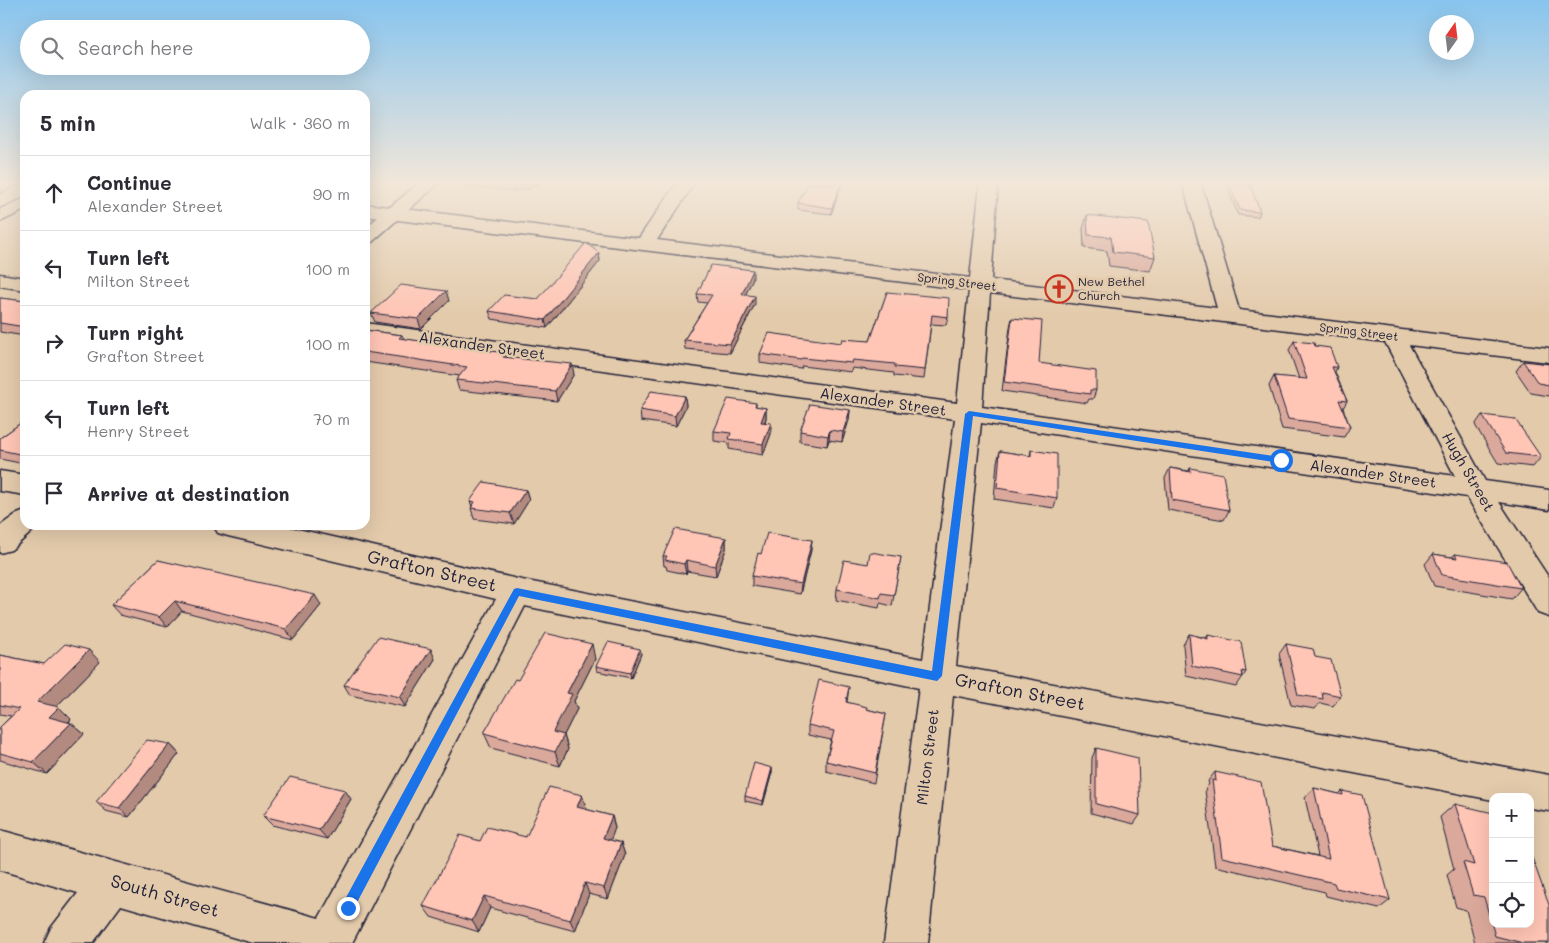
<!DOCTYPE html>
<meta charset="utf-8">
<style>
:root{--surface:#fff;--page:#f7f7f7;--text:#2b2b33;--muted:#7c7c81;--line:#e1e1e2}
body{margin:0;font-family:Mali,sans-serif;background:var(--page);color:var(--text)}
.controls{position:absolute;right:15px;bottom:15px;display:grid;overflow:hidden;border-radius:10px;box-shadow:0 5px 20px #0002}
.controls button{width:45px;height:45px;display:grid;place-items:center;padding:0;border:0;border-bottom:1px solid var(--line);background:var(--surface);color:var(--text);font:25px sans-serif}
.compass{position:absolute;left:1429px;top:15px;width:45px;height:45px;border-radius:50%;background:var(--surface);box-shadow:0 5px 20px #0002;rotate:14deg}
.stop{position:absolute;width:15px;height:15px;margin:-11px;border:4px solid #1a73e8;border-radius:50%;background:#fff}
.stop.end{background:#1a73e8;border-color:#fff;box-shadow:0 1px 5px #0008}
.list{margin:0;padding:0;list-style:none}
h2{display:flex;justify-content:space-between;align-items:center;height:65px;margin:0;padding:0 20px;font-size:21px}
h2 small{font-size:16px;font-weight:400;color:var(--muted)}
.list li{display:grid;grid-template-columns:32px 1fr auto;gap:15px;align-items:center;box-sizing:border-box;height:75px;padding:0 20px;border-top:1px solid var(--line)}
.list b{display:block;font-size:19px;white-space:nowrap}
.list p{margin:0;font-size:16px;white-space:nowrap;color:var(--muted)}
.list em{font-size:16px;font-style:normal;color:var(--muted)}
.icon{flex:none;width:28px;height:28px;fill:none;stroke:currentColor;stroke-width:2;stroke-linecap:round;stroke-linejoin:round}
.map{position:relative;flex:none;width:1549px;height:943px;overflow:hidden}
.search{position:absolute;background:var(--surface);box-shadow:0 5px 20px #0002;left:20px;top:20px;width:350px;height:55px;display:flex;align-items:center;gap:12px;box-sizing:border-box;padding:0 18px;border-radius:28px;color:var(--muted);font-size:19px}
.panel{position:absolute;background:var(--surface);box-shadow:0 5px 20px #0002;left:20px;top:90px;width:350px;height:440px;border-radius:15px}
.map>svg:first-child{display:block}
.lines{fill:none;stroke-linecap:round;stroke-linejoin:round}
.street-casing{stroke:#22223b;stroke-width:3}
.secondary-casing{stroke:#22223b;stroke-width:3}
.street{fill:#e3caab;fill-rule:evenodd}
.secondary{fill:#e3caab;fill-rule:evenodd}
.wall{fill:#dba99c;stroke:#22223b}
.shaded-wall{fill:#b28a7f;stroke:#22223b}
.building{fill:#ffc5b5;stroke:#22223b}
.route{fill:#1a73e8}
.labels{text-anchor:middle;stroke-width:5;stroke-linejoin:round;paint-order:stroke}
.far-street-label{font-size:12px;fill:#22223b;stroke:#e3caab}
.far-poi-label{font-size:12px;fill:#22223b;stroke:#e3caab;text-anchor:start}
.street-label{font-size:15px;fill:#22223b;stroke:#e3caab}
.near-street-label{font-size:18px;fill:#22223b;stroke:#e3caab}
</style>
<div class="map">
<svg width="1549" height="943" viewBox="0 0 1549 943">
<rect width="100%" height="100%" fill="#e3caab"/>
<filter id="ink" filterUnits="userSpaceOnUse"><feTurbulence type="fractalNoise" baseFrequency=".02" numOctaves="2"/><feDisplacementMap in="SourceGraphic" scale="10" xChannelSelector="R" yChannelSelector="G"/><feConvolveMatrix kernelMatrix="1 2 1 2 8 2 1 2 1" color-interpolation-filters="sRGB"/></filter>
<g filter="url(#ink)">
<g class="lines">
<g class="street-casing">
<path id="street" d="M676 184H694L657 240 970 278 980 184H998L991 280 1217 308 1183 184H1201L1239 310 1549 348V362L1409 345 1485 481 1549 490V510L1499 502 1549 578V617L1538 613 1467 497 981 423 956 666 1549 775V811L1530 808V797H1493V800L953 695 928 943H884L919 688 525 606 352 943H253L121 905 93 943H44L51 928 78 893 0 870V830L319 918 496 599 228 536 218 533 213 525H280L522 580 923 659 955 419 365 337V323L957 403 969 290 365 216V204L639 238ZM990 293 1385 342 1455 476 982 407Z
M25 198V210L0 222V209Z
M0 274 25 278V290L0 286Z
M0 471 25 475V495L0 491Z"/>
</g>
<g class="secondary-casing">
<path id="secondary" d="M418 184H438L372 242 365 244V228Z
M25 511V525H38L35 529 11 550 0 553V526L15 515Z"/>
</g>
<use href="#street" class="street"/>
<use href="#secondary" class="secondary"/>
</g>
<path class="wall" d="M464 184H540L528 189 514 191 465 186Z
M808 184H842L831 214 798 210V203Z
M1226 184H1250L1260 212 1258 217 1238 215Z
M1087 215 1155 257 1150 271 1109 266 1107 251 1084 248 1083 229Z
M599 253 600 261 547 328 492 319 489 311 538 299Z
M753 278 746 294 755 304 730 353 685 349 684 340 707 303 698 302 697 294Z
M446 291 449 301 421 329 375 322 371 313Z
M887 292 948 317 946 325 931 324 924 379 894 376V373L852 368 851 372 802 366 801 369 760 363V354L841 343 870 341Z
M0 298 25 301V336L0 332Z
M1012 318 1039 363 1096 390 1093 399H1089L1087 403 1002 391 1010 327Z
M365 330 402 335 404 339 505 353 506 357 574 374 557 401 459 390 456 380 460 376 365 362Z
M1294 341 1315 346 1337 367 1335 372 1347 401 1343 408 1350 427 1344 437 1282 429 1269 386 1274 376 1299 379 1289 350Z
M1523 361 1549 364V396L1531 393 1516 371Z
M685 396 686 406 676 426 641 421 640 410Z
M756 403V407L766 408V418L765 423 771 434 763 455 729 449V443L714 441V431Z
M850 410 849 420 842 442 829 440 827 446 800 442V431Z
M1482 415 1541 457 1533 467 1498 463 1475 425Z
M25 420V464L0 459V438Z
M1031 450 1057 498 1054 508 994 499 997 462 1000 451 1030 456Z
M1170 468 1189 471 1190 468 1229 510 1224 520 1168 510 1165 478Z
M526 490 529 500 514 524 474 519 471 508 472 507 470 501Z
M726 538V549L716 576 687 571 686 574 667 570 666 566H664L663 556Z
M811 550 800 594 752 586V576Z
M1433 554 1452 557 1455 554 1521 588 1512 599 1434 586 1425 564Z
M901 557 892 606 880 603 879 608 836 600 837 589 868 564Z
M158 560 321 605 293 640 182 611 167 627 120 615 111 605Z
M1189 634 1206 638 1208 635 1246 672 1236 687 1186 676 1183 645Z
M1286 644 1315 657 1341 696 1333 706 1320 703 1315 709 1291 705 1279 654Z
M641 654 631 678 597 671 596 666Z
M0 655 44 664 100 662 56 707H59L71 719 69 722 71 723 84 734 47 774 0 760V727L11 716 0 714Z
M435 659 405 707 350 695 344 685Z
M595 659 574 701 577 709 564 735 568 749 560 766 491 748 484 733 518 680Z
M849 687 847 702 866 709 886 714 874 783 826 771V761L831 740 808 735V725Z
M170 744 179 754 129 817 106 811 96 802Z
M1096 748 1140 815 1134 824 1091 813 1092 758Z
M772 768V772L763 805 745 801V796Z
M1215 772 1272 846 1318 856 1305 798 1314 788 1339 794 1342 791 1390 900 1379 909 1326 896 1325 892 1215 866 1205 790 1209 784 1208 781Z
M582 795 586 807 585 809 612 816 615 828 610 840 621 843 625 855 608 899 589 894 575 931 490 908 479 932 431 917 423 906 480 841 526 837Z
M351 799 327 839 272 825 263 816Z
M1455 804 1549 943H1475L1466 910 1456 907 1447 875 1454 869 1440 817Z"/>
<path class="shaded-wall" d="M5 184H21L0 194V186Z
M512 184H540L528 189 514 191Z
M840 184H842L831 214 832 208Z
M599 253 600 261 547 328 545 320Z
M753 270V278L742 302V294Z
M446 291 449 301 421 329 418 319Z
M755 296V304L730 353V344Z
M572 364 574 374 557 401 555 391Z
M685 396 686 406 676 426 675 416Z
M766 408V418L761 432V422Z
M850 410 849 420 842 442 843 432Z
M771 423V434L763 455V444Z
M830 430 829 440 827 446 828 436Z
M526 490 529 500 514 524 510 513Z
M726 538V549L716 576 715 566Z
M812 540 811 550 800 594 801 584Z
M686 560 687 571 686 574 684 564Z
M315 595 321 605 293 640 286 629Z
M175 601 182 611 167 627 159 617Z
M592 644 595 659 574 701 577 709 564 735 568 749 560 766 555 752 553 732 567 693Z
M431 649 435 659 405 707 400 697Z
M640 649 641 654 631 678 630 673Z
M89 650 100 662 50 713 37 702Z
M59 707 71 719 62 729 49 717Z
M71 723 84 734 47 774 33 762Z
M170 744 179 754 129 817 119 808Z
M772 768V772L763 805V801Z
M345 790 351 799 327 839 319 830Z
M582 795 586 807 581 819 577 807Z
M612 816 615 828 607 850 603 838Z
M621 843 625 855 608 899 604 888Z
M585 883 589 894 575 931 570 920Z
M484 896 490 908 479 932 472 921Z"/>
<path class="building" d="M808 184H840L832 208 798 203Z
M1229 184H1250L1260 212 1240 210Z
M1087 215 1148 222 1155 257 1113 252 1111 237 1088 235Z
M586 243 599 253 545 320 489 311 504 295 538 299Z
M711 265 753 270 742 294 755 296 730 344 684 340 712 295 697 294Z
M401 285 446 291 418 319 371 313Z
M887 292 949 298 948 317 932 315 925 370 895 367V364L853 360 852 363 802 358 801 360 760 354 769 333 841 343 842 339 870 341Z
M0 298 25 301V327L0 323Z
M1012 318 1042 321 1039 363 1096 371V390H1090V394L1004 382Z
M365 330 402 335 399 338 505 353 503 357 572 364 555 391 456 380 467 367 365 352Z
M1294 341 1314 343 1315 346 1330 348 1337 367H1332L1347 401 1339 400 1350 427 1288 419 1274 376 1307 379Z
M1523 361 1549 364V385L1538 383Z
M651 391 685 396 675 416 640 410Z
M728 399 756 403 755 406 766 408 761 422 771 423 763 444 729 439 731 433 714 431Z
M810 404 850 410 843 432 830 430 828 436 800 431Z
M1482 415 1515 419 1541 457 1506 453Z
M25 420V454L24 455 0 450V438Z
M1031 450 1057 454V498L997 488 1000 451 1031 456Z
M1170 468 1191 472 1190 468 1223 474 1229 510 1172 500Z
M484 482 526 490 510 513 471 508 475 502 470 501Z
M675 529 726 538 715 566 686 560 684 564 665 560 667 556H663Z
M767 533 812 540 801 584 752 576 758 553 761 554Z
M870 552 901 557 894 595 881 593 880 598 837 589 844 560 868 564Z
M1433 554 1457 558 1455 554 1507 562 1521 588 1442 575Z
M158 560 315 595 286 629 175 601 159 617 111 605Z
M545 633 592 644 567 693 572 694 553 732 564 735 555 752 484 733 515 679 518 680Z
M1189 634 1208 639V635L1241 642 1246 672 1242 671 1243 677 1192 666Z
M378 637 431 649 400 697 344 685Z
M608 642 640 649 630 673 596 666Z
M65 644 89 650 37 702 59 707 49 717 71 723 33 762 0 753V727L19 709 0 705V655L44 664Z
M1286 644 1313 649 1315 657 1331 660 1341 696 1322 692 1323 699 1298 695Z
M819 680 849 687 846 702 867 707 866 709 886 714 875 773 826 761 834 731 808 725Z
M147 740 170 744 119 808 96 802Z
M1096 748 1138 758 1140 815 1096 804Z
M754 763 772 768 763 801 745 796Z
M1215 772 1261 782 1272 846 1329 859 1314 788 1343 795 1342 791 1362 795 1390 900 1336 888 1334 883 1222 857 1212 780 1216 781Z
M290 777 345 790 319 830 263 816Z
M549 787 582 795 577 807 612 816 603 838 621 843 604 888 585 883 570 920 484 896 472 921 423 906 460 835 480 841 487 827 526 837Z
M1455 804 1493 813V924H1530V852L1549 905V943H1523L1495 936 1484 897 1473 895 1463 862 1474 865Z"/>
</g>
<linearGradient id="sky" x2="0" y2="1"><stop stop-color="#87c4ee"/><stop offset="0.58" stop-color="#f2e7d9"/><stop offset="1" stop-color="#f2e7d9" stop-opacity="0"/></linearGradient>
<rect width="1549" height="316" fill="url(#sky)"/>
<path class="route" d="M969 411 1281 457 1285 460 1281 463 973 416 942 676 937 681 519 596 352 912 348 914 343 912 341 908 343 903 514 589 517 588 932 671 965 414Z"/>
<defs>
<g id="church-ring" transform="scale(1.4375)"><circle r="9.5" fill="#e3caab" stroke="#c8321e" stroke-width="1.5"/><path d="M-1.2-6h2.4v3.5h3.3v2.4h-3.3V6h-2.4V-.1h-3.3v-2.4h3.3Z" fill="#c8321e"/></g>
</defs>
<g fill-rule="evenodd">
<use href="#church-ring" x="1059" y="289"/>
</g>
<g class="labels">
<g class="far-street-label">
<text transform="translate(957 282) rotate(7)" y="4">Spring Street</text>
<text transform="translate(1359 332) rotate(7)" y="4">Spring Street</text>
</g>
<g class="far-poi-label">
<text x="1078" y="286">New Bethel<tspan x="1078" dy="14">Church</tspan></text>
</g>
<g class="street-label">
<text transform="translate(482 346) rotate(8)" y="5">Alexander Street</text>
<text transform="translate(883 402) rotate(8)" y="5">Alexander Street</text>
<text transform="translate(1468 472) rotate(60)" y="5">Hugh Street</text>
<text transform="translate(1373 474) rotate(8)" y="5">Alexander Street</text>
<text transform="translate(928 757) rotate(-83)" y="5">Milton Street</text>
</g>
<g class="near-street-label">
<text transform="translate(432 571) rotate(13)" y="6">Grafton Street</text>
<text transform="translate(1020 692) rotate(11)" y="6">Grafton Street</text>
<text transform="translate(165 896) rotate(16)" y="6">South Street</text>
</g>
</g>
</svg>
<div class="controls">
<button>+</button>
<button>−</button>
<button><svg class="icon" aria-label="locate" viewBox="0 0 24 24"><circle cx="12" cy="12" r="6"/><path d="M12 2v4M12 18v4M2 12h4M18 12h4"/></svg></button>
</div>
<svg class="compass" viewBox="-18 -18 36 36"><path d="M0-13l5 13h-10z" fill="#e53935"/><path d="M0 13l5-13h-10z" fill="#7c7c81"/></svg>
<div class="stop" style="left:1281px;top:460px"></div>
<div class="stop end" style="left:348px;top:908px"></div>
<div class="search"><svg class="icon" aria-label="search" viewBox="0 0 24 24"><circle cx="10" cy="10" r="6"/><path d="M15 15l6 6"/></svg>Search here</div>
<section class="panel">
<h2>5 min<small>Walk · 360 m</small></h2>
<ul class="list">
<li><svg class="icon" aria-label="ahead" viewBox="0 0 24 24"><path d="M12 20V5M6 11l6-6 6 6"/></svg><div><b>Continue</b><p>Alexander Street</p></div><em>90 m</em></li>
<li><svg class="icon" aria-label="left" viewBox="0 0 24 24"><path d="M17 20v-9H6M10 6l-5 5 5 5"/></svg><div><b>Turn left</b><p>Milton Street</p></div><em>100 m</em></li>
<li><svg class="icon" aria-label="right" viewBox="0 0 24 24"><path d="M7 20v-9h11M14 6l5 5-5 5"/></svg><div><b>Turn right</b><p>Grafton Street</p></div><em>100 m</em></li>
<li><svg class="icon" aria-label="left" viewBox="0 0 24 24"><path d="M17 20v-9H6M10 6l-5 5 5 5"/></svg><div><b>Turn left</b><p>Henry Street</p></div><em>70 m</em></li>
<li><svg class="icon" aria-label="arrive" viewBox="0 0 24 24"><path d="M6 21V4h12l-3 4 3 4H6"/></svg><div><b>Arrive at destination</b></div></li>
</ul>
</section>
</div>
